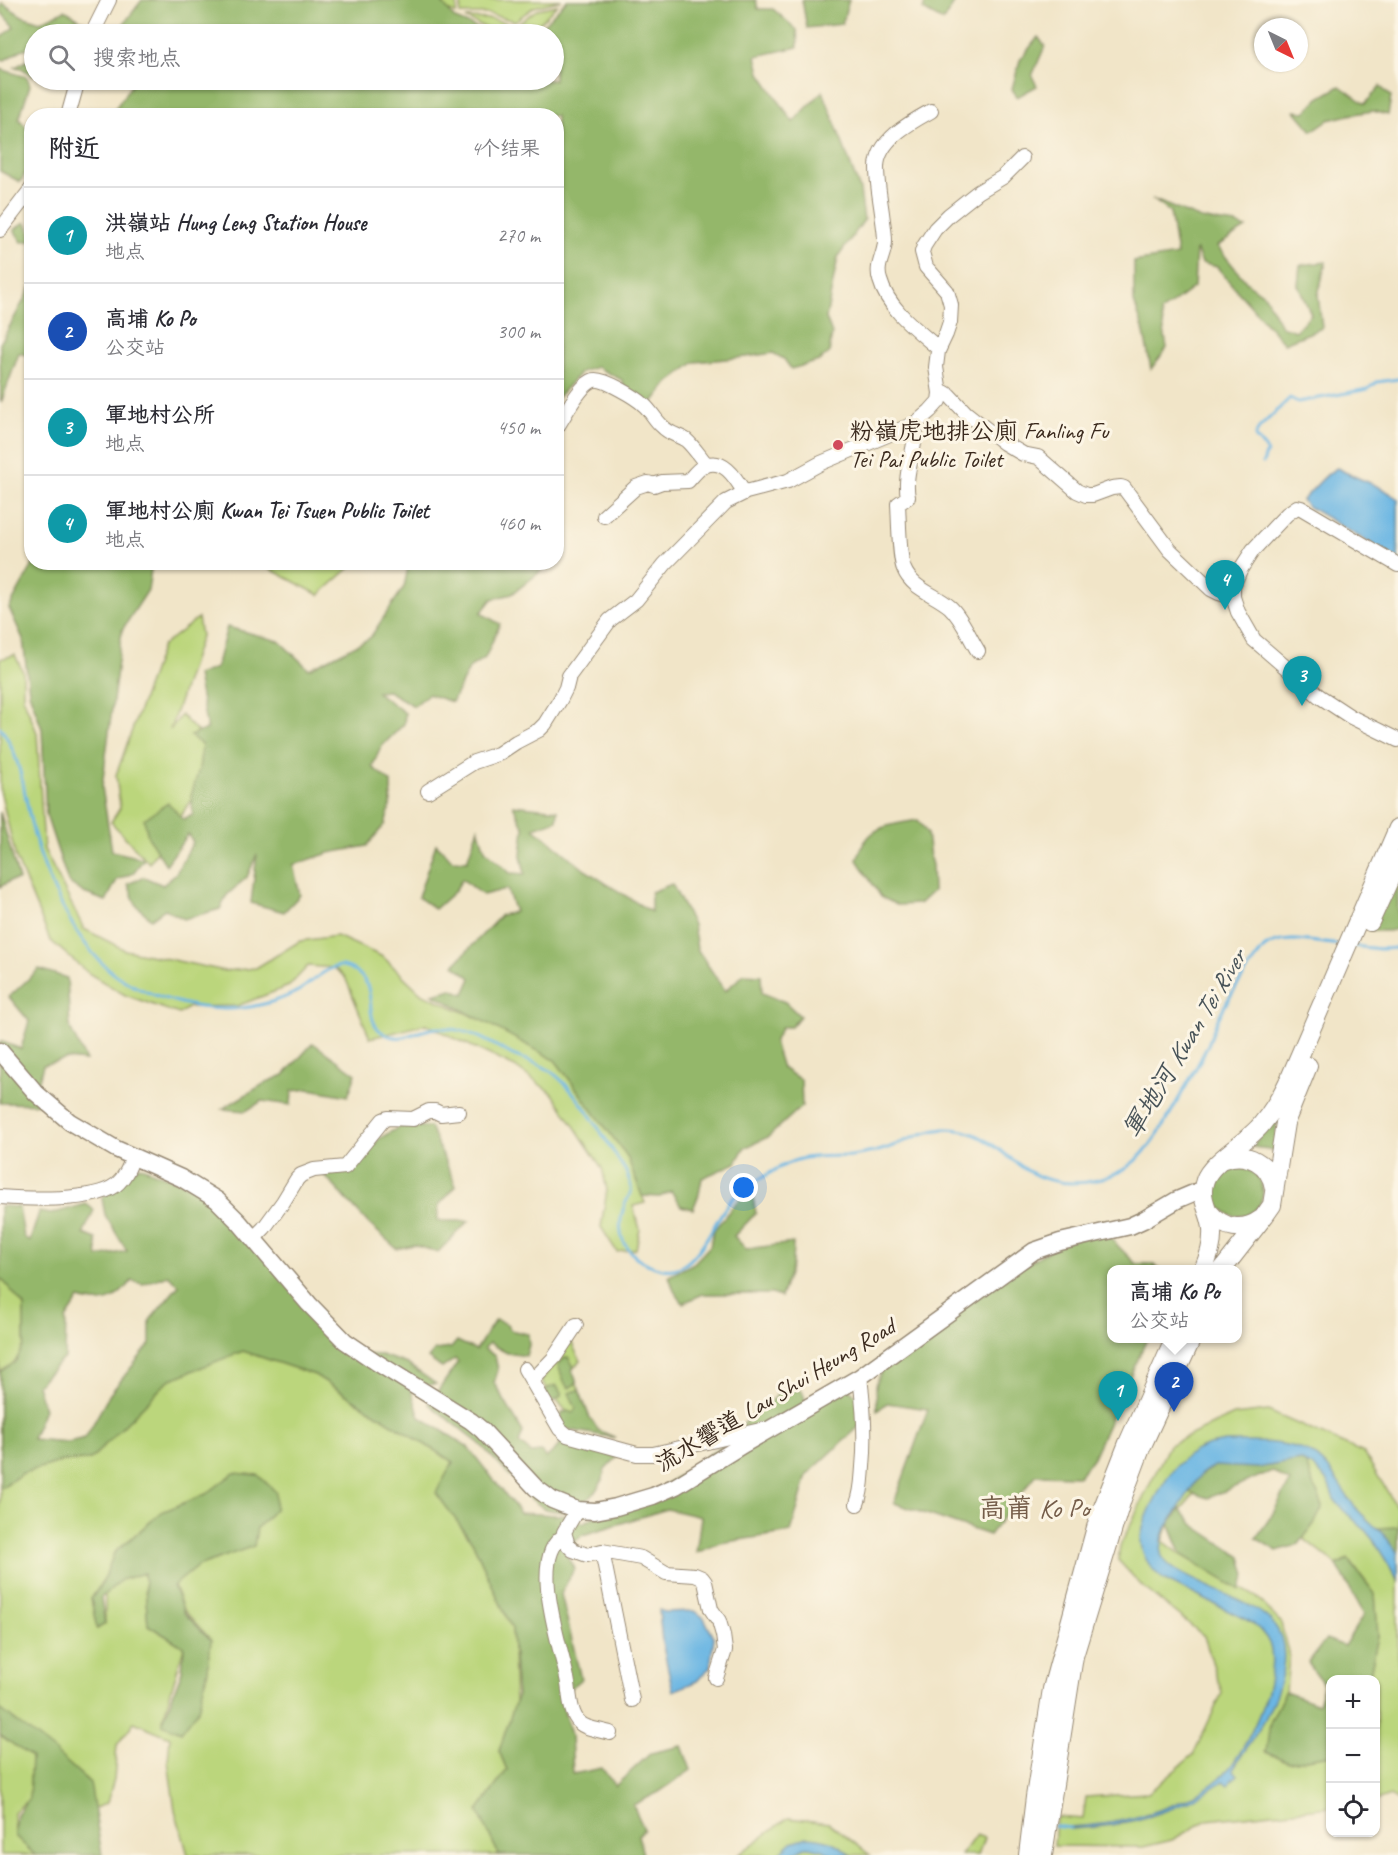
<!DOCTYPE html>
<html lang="zh">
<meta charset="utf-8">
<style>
:root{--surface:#fff;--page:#f7f7f7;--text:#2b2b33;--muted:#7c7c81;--line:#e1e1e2;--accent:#d1495b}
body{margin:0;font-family:Caveat,"LXGW WenKai TC",sans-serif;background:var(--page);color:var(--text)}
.controls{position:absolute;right:18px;bottom:18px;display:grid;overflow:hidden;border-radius:12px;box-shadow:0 2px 4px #0004}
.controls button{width:54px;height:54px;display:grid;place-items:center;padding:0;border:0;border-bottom:2px solid var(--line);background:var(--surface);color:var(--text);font:30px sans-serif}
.compass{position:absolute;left:1254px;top:18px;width:54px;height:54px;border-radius:50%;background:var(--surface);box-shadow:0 2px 4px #0004;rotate:137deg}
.you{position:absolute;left:744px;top:1188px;width:21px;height:21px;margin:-15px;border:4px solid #fff;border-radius:50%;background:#1a73e8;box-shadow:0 0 0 9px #1a73e833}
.badge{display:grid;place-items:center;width:39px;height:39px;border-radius:50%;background:var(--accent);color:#fff;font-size:20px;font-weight:700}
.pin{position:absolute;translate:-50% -50px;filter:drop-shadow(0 2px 3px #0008)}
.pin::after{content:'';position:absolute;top:32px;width:21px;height:18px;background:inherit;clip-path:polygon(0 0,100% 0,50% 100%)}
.popup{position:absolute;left:1107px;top:1265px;width:135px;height:78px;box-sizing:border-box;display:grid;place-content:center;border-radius:12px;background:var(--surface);filter:drop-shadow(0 2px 4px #0005);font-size:20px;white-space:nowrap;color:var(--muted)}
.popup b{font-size:22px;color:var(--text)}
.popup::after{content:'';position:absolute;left:50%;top:100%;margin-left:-12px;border:12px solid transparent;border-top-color:var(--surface)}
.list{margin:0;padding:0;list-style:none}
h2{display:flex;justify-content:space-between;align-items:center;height:78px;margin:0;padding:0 24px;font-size:26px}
h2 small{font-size:20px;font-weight:400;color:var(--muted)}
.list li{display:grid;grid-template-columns:39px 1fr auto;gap:18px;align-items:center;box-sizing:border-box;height:96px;padding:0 24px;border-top:2px solid var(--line)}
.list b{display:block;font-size:22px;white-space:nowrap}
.list p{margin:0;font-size:20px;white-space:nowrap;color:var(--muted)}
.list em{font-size:20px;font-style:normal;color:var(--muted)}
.icon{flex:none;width:33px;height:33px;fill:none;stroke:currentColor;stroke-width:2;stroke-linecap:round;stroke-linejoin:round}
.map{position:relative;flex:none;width:1398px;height:1855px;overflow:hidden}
.search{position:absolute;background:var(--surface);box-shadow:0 2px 4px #0004;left:24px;top:24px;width:540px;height:66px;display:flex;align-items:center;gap:15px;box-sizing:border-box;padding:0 21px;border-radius:33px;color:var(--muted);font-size:22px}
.panel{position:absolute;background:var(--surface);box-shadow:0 2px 4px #0004;left:24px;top:108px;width:540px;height:462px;border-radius:24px}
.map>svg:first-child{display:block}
.green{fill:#bbd67b;stroke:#7b804c;stroke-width:1.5;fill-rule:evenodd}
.forest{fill:#94b76b;stroke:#687044;stroke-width:1.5;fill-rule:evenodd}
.water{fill:#6ab6e3;stroke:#527080;stroke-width:1.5}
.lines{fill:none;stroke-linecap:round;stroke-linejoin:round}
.stream{stroke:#6ab6e3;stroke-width:3}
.minor-casing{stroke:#968873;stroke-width:16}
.tertiary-casing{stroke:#968873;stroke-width:19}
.secondary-casing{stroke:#968873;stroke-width:20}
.minor{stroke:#fff;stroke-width:14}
.tertiary{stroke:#fff;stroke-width:16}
.secondary{stroke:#fff;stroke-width:18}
.poi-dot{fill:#d1495b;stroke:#fcf5e5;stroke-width:2}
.labels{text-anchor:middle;stroke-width:6;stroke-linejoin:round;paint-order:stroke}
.poi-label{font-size:24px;fill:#3b2a1e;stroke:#fcf5e5;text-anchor:start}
.street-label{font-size:24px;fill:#3b2a1e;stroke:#fcf5e5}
.water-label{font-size:26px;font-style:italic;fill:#495459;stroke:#fcf5e5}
.quarter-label{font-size:27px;fill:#755d4a;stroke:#fcf5e5}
</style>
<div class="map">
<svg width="1398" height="1855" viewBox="0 0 1398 1855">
<rect width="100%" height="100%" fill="#fcf5e5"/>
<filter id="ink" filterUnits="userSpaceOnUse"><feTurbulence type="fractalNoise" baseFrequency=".0167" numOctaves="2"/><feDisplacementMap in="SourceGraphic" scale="12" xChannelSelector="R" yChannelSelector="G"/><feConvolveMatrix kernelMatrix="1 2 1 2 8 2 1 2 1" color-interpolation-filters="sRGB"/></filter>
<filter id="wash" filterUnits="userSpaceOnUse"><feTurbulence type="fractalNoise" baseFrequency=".008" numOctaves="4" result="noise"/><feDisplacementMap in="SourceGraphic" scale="24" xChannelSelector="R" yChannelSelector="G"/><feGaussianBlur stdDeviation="1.35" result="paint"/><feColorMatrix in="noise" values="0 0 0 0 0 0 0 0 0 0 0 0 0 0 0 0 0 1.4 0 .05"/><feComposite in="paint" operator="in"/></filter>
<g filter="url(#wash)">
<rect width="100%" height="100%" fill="#f1e5c8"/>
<path class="green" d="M427 0H458L456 14Z
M462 0H562L534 7 515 21 488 14H460Z
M557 5 529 34H499L465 18 491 19 515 25 538 9Z
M259 563H355L319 595Z
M198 618 201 636 170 730 181 715 221 756 149 863 111 822 120 808 116 775 162 646Z
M15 655 23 672V697L37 733 44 849 84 929 125 950 225 971 256 968 300 941 337 936 383 957 421 993 490 1024 555 1060 627 1156 645 1203 633 1206 640 1229 636 1249 617 1252 601 1227 607 1190 602 1168 553 1094 515 1067 425 1024 392 1033 370 1038 345 977 334 968 308 966 289 986 237 1006 189 1007 179 1014 125 995 88 973 50 940 16 858 0 790V659Z
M0 1273 24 1306V1361L0 1471Z
M570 1339 580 1361 572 1370 589 1416 567 1412 541 1381Z
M243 1351 315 1375 453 1462 437 1493 473 1543 512 1629 515 1703 499 1751 507 1770 478 1811 499 1855H224L223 1853V1855H188L175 1810 168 1761 170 1737 134 1722 117 1745 114 1779 107 1803 94 1809 87 1780 0 1709V1488L23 1473 63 1461 90 1460 172 1376ZM206 1494 275 1509 257 1528 172 1580 183 1609 211 1640 181 1732 162 1722 184 1647 148 1625 144 1573 121 1579 105 1594V1624L97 1629 91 1599 105 1578 114 1553 155 1518Z
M1268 1411 1364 1453 1398 1509V1801L1390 1796 1376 1801V1680L1369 1679 1378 1636 1375 1594 1348 1558 1337 1565 1303 1538 1323 1507 1305 1462 1300 1460 1226 1466 1189 1492 1194 1494 1169 1524 1163 1541 1182 1555 1258 1598 1281 1623 1289 1657 1286 1691 1271 1721 1267 1750 1265 1752 1289 1762 1330 1755V1807L1207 1820 1172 1840 1143 1847 1054 1846 1056 1817 1083 1819 1086 1797 1148 1793 1193 1755 1222 1693 1204 1636 1142 1586 1118 1560 1120 1546 1169 1445 1234 1415Z
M0 1735 31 1757 30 1798 14 1812 15 1836 35 1855H0Z
M788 1818 829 1823 870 1855H738Z
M976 1835 984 1838 978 1855H961Z"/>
<path class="forest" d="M142 0H440L455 19 493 34H116Z
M567 0H756L758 9H773L797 30 798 47 756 56 760 73 793 122 823 91 860 190 864 220 838 257 826 318 832 334 829 353 819 361 791 369 784 359 773 353 746 357 695 362 668 383 650 406 626 396 622 380 597 367 581 372 557 398 556 116H110L135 80H554V34H534Z
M802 0H849L842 24 807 28Z
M926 0H956L943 21 923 10Z
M2 3 22 16 40 22 65 10 83 21 73 34H34V46L21 50 5 60 0 59V39L14 27 0 11Z
M1038 37 1045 46 1032 76 1037 86 1017 97 1012 89 1020 60Z
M30 59H34V74L33 76 21 68 15 67Z
M0 69 27 77 30 85 19 119 31 132V165L20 182 0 171Z
M1340 86 1365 104 1380 86 1391 97 1388 115 1373 111 1354 114 1328 120 1312 131 1295 111 1305 112 1319 98Z
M1152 199 1201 219 1236 224 1246 228 1217 246 1247 283 1265 296 1281 326 1295 331 1311 314 1298 285 1300 265 1326 262 1318 295 1322 328 1284 343 1238 292 1217 267 1202 263 1196 249 1194 287 1161 312 1167 348 1151 369 1143 328 1134 302V262L1177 255 1170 212Z
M25 222 31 233V241L22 242 14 230Z
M31 287V356L19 353 1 403 0 344Z
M34 563H152L148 590 122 630 102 787 112 851 144 859 133 873 117 880 106 901 84 893 68 882 46 815 42 729 29 692 23 639 9 608Z
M409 563 545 562 546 567 512 594 492 599 481 613 500 624 485 658 470 667 452 702 428 694 414 706 388 691 377 692 405 713 404 724 381 747 372 767 391 782V803L385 824 367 846 329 853 293 865 300 895 284 912 251 903 257 854 247 877 227 895 220 909 184 919 165 909 151 919 136 905 128 884 144 877 163 885 176 873 193 842 188 834 166 865 148 837 144 819 168 803 183 819 193 815 191 796 199 769 202 745 190 736 207 729 197 675 216 668 227 627 279 641 309 669 370 638 404 587Z
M513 805 558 810 557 820 534 828 585 870 651 912V892L672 884 693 925 697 949 725 991 744 974 761 975 762 993 785 1002 800 1016 791 1027H782L774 1042 782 1068 801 1080 802 1106 768 1137 744 1148 736 1163 702 1178 699 1194 693 1209 681 1206 671 1191 660 1197 642 1196 627 1156 555 1060 433 994 452 989 464 994 471 978 454 965 501 915 515 912 507 889 483 895 462 879 455 891 435 909 418 897 436 844 452 860 467 861 478 828 485 850 510 873 525 874 521 856 524 828Z
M0 812 19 880 10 881 0 887Z
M918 820 927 833 930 858 932 865 933 891 919 904 897 905 881 897 857 860C867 825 885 826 918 820Z
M1398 871V929L1388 931H1370Z
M39 969 67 978 70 1028 86 1061 66 1059 43 1065 38 1084 50 1104 0 1103V1041L21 1049 29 1021 9 997Z
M313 1043 356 1074 348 1096 309 1089 292 1091 291 1105 262 1101 246 1111 222 1109 267 1082 284 1075Z
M1277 1114 1275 1152 1269 1149 1252 1147Z
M401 1126 430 1127 456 1186 439 1205 437 1221H469L438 1252 413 1245 397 1249 369 1224 323 1174 348 1169 380 1138Z
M139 1166 200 1190 354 1354 381 1355 407 1364 436 1384 410 1387 420 1417 467 1446 520 1513 574 1516 583 1523 599 1514 658 1490 729 1440 752 1415 775 1398 780 1391 802 1390 808 1409 846 1386 864 1403 862 1424 807 1475 791 1532 720 1543 696 1553 701 1517 667 1509 583 1535 565 1550 574 1569 561 1594 581 1679 560 1697 571 1735 573 1774 602 1768 615 1786 651 1753 682 1746 691 1770 659 1792 633 1805 644 1829 638 1835 643 1855H499L478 1811 507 1770 499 1751 517 1697 512 1629 473 1543 436 1493 453 1462 315 1375 243 1351 169 1380 90 1460 63 1461 23 1473 0 1488V1372L15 1362 24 1345V1306L0 1277V1206L19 1207 24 1237 30 1241 39 1212 51 1214 86 1204 94 1210 83 1234 96 1239 98 1257 127 1251 105 1215 102 1198ZM168 1275 179 1285 150 1320V1344L110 1394 85 1438 68 1442 32 1439 44 1409 37 1385 65 1357 66 1319 79 1299C106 1307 115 1300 132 1281L143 1284Z
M1215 1192a24 24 0 1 1 48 0a24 24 0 1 1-48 0Z
M751 1189 756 1213 734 1236 746 1249 793 1243 792 1265 781 1297 772 1294H703L683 1303 674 1291 669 1276 694 1263 710 1246 713 1231 734 1205Z
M1104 1232 1136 1264H1153L1161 1269 1111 1270V1338L1147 1339 1093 1457 1079 1476 1036 1475 989 1535 894 1503 928 1409 887 1403 877 1411 876 1385 884 1362 1023 1266 1066 1240Z
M495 1320 507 1324 510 1330 528 1334 529 1345 526 1356 507 1353 489 1343 484 1349 495 1356 498 1370 494 1383 523 1432 519 1443 531 1453 541 1452 546 1458 558 1447 564 1437 617 1457 604 1471 603 1480 592 1496 580 1504 562 1512 545 1509 531 1499 480 1444 429 1404 458 1362 455 1359 442 1368 428 1358 435 1350 451 1348 457 1341 476 1350Z
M568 1357 574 1367 572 1370 577 1383 569 1388 564 1382 558 1365 563 1359Z
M556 1385 562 1395 554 1402 545 1397 544 1390Z
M579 1390 589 1416 598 1430 616 1438 565 1429 560 1422 562 1413 568 1411 573 1413 576 1408 569 1393Z
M1295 1460 1305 1462 1323 1507 1314 1524 1299 1544 1277 1551 1256 1538 1272 1515 1290 1482 1272 1471 1208 1498 1189 1492 1200 1475 1214 1466H1270Z
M234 1473 258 1475 276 1492 275 1509 257 1528 254 1546 198 1566 173 1586 185 1614 211 1640 208 1670 198 1710 181 1732 162 1724 182 1671 184 1647 148 1625 144 1573 121 1580 101 1598 105 1624 97 1629 91 1599 103 1582 114 1553 162 1512 206 1494Z
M1180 1509 1195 1526 1241 1557 1246 1575 1240 1590 1182 1555 1169 1524Z
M1398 1527V1554L1377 1528Z
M1348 1559 1375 1594 1378 1636 1369 1679 1330 1680V1755L1289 1762 1266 1752 1270 1723 1285 1692 1318 1704 1324 1685 1308 1663 1326 1639 1344 1646 1364 1614 1337 1565Z
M0 1709 51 1748 90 1783 102 1855H35L15 1836 17 1815 29 1798 31 1757 0 1735Z"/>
<path class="water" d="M1337 468C1358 480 1378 483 1398 499V560L1307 506 1302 500C1314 490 1324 474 1337 468Z
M1226 1442C1253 1442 1283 1440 1308 1452 1331 1463 1340 1489 1356 1508 1369 1523 1387 1534 1397 1552 1398 1559 1398 1572 1398 1580L1374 1541 1364 1529 1343 1510 1334 1499 1327 1480 1312 1466 1300 1460 1258 1468 1214 1466 1207 1470 1200 1475 1166 1528 1162 1540 1161 1554C1167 1569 1187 1576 1201 1583 1221 1593 1259 1606 1273 1623 1295 1649 1279 1692 1265 1719 1256 1736 1243 1752 1233 1769L1238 1775 1228 1785 1223 1781C1179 1813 1123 1827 1070 1829V1827C1113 1825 1160 1814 1198 1793 1206 1789 1214 1783 1221 1777 1246 1754 1282 1677 1269 1643 1265 1634 1258 1628 1251 1622L1163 1579C1151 1569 1141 1556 1141 1540 1142 1517 1169 1469 1187 1456 1199 1447 1211 1444 1226 1442Z
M659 1610 665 1612 695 1611 704 1618 714 1638 710 1667 697 1681 673 1691 662 1642Z
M807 1837C827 1838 836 1842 851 1855H832L823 1850 810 1847H805L792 1855H778L792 1842Z"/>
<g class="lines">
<path class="stream" d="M1263 463 1267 451 1255 437 1259 428 1290 398 1298 402 1368 389 1377 382 1398 379
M0 727C22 757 24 796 33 831 45 878 75 943 113 973 140 994 191 1009 225 1009 250 1009 279 1002 300 990 312 982 328 965 343 966 348 967 352 969 356 972 381 988 360 1021 385 1034 404 1045 421 1026 441 1028 472 1030 483 1039 509 1053 521 1060 535 1061 547 1069 577 1087 605 1140 625 1170 628 1176 632 1184 631 1191 630 1196 626 1200 625 1204 620 1217 618 1232 625 1244 634 1261 663 1275 680 1267 704 1255 715 1217 733 1198 742 1189 752 1183 763 1177 775 1170 787 1162 800 1159 817 1155 834 1157 851 1156 860 1155 869 1153 878 1151 901 1145 920 1131 944 1129 981 1127 1000 1153 1028 1171 1055 1187 1089 1186 1117 1173 1147 1158 1162 1128 1178 1100 1188 1083 1198 1065 1207 1047 1211 1038 1214 1027 1219 1017 1231 992 1247 970 1264 948 1283 933 1318 943 1341 945
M1353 946 1380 949 1398 948
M1053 1826 1071 1828"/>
</g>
</g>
<g filter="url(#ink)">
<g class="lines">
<g class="minor-casing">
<path id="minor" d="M92 34 109 0
M931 111C911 122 877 140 877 168 877 183 880 198 882 213 883 222 885 232 885 241 885 255 875 265 880 280 888 309 917 330 939 349
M68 116 78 80
M0 230 32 188
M940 393 944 392 949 395 966 413 1004 443 1023 454 1038 457 1077 491 1086 495H1093L1112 488 1121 487 1124 488 1170 550 1211 589 1219 593 1233 597
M916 423C917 448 903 473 908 497L898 504C899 518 899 559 904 569 912 589 935 594 950 607 962 618 969 637 978 651
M557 427C565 415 580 384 594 380 604 378 637 398 644 405 651 411 655 420 662 426 669 434 678 435 686 440 694 447 700 457 707 465
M604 516 636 487 648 483 654 485 662 482 688 481C692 477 697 470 702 467 722 455 736 478 744 492
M1398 565 1301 508 1297 507 1287 514 1267 535 1253 550 1240 570 1233 586V597L1238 612 1254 640 1319 696 1351 717 1398 740
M428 791 474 762 498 754 516 742 539 730 545 724 560 700 566 688 569 676 610 620 636 600 665 564 726 502 746 492 788 481 821 463 916 423 930 411 939 401 940 393 936 367 938 351 946 334 950 322 951 305 947 291 926 267 922 252 924 246 935 229 949 215 978 192 1003 177 1022 158
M0 1197C28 1199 93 1202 116 1185 125 1178 129 1167 133 1157
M254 1238 264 1228 283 1202 297 1179 301 1175 314 1170 345 1167 383 1120 388 1118 413 1119 429 1111H435L441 1114 459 1112
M525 1369 560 1429 567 1435 637 1454H653L765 1429
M532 1381 554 1358 576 1325
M857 1504C862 1492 862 1480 863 1467 866 1436 864 1408 860 1377
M577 1510 564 1532 568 1545 573 1550 587 1555 602 1551 632 1700
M564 1536C528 1556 561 1647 567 1678 570 1691 569 1712 579 1722 585 1729 601 1730 610 1733
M602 1551 641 1558 666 1573 695 1575 702 1578 705 1582 711 1609 719 1621 723 1635 725 1650 716 1678"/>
</g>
<g class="tertiary-casing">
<path id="tertiary" d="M0 1051 36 1093 70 1122 116 1149 181 1178 217 1200 239 1222 309 1304 345 1341 376 1362 471 1421 482 1430 536 1488 552 1500 577 1510 595 1511 616 1507 653 1496 676 1486 744 1444 860 1377 1034 1251 1060 1242 1130 1226 1143 1220 1177 1200 1203 1189"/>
</g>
<g class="secondary-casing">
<path id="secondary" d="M1370 922 1398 861
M1224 1159C1247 1151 1270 1163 1274 1188
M1209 1212C1223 1229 1243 1232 1261 1219
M1203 1270C1209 1256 1213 1244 1212 1229 1211 1212 1198 1198 1205 1180 1211 1162 1247 1142 1261 1125 1273 1111 1282 1095 1290 1078L1398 828
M1222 1270 1265 1215 1272 1205 1285 1123 1308 1066
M1028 1855 1035 1797 1052 1689 1098 1520 1128 1443 1175 1338
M1043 1855 1074 1656 1122 1499 1141 1448 1192 1338"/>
</g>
<use href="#minor" class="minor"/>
<use href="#tertiary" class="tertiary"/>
<use href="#secondary" class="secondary"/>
</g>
</g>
<circle class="poi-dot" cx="838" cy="445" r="6"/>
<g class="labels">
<g class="poi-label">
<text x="850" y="439">粉嶺虎地排公廁 Fanling Fu<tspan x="850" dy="28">Tei Pai Public Toilet</tspan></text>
</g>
<g class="street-label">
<text transform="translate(775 1395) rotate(-31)" y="8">流水響道 Lau Shui Heung Road</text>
</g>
<g class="water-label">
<text transform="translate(1184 1044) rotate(-59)" y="9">軍地河 Kwan Tei River</text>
</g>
<g class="quarter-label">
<text x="1034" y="1517">高莆 Ko Po</text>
</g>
</g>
</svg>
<div class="controls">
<button>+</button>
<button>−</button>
<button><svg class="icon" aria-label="locate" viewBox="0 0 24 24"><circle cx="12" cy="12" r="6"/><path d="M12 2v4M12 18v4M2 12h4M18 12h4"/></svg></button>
</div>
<svg class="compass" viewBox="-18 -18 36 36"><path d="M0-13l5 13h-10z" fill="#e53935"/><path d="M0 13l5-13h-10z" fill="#7c7c81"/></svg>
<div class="you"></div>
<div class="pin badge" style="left:1118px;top:1421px;background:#0f9aa8">1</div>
<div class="pin badge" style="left:1174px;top:1412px;background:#1a4fb4">2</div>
<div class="popup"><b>高埔 Ko Po</b>公交站</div>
<div class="pin badge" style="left:1302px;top:706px;background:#0f9aa8">3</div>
<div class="pin badge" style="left:1225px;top:610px;background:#0f9aa8">4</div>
<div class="search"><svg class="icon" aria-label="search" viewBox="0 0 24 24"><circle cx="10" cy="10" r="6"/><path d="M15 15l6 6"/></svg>搜索地点</div>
<section class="panel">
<h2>附近<small>4个结果</small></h2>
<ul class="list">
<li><span class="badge" style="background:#0f9aa8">1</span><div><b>洪嶺站 Hung Leng Station House</b><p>地点</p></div><em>270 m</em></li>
<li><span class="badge" style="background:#1a4fb4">2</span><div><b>高埔 Ko Po</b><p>公交站</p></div><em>300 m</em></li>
<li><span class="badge" style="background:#0f9aa8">3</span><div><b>軍地村公所</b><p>地点</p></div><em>450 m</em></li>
<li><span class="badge" style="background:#0f9aa8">4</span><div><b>軍地村公廁 Kwan Tei Tsuen Public Toilet</b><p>地点</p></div><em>460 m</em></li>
</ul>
</section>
</div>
